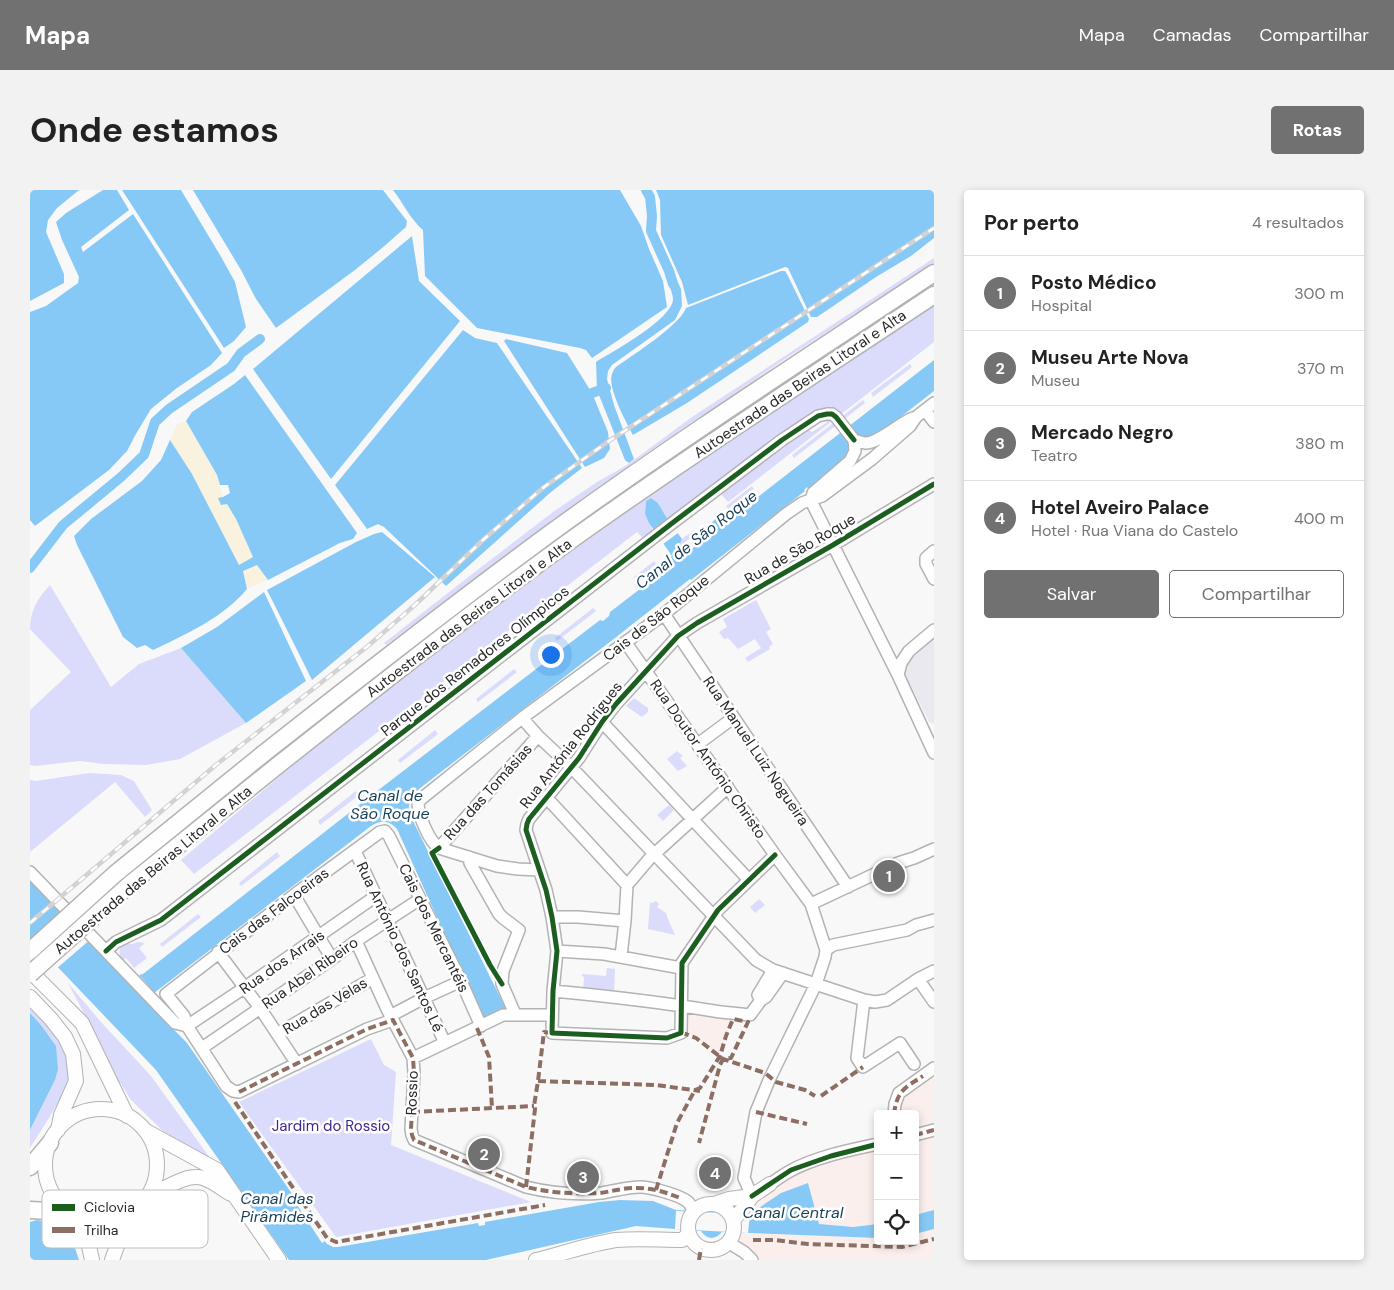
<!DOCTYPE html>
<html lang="pt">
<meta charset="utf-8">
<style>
:root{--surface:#fff;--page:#f2f2f2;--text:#222;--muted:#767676;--line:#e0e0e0;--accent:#717172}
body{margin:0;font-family:"DM Sans",sans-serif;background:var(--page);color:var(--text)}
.controls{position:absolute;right:15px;bottom:15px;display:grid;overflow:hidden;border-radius:5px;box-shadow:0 2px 8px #0003}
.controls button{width:45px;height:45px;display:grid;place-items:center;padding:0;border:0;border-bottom:1px solid var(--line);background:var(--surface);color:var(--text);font:25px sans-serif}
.you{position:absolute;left:520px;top:464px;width:18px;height:18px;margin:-12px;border:4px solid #fff;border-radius:50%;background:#1a73e8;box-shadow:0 0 0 8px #1a73e833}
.badge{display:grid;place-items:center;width:32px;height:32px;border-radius:50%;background:var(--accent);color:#fff;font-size:16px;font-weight:700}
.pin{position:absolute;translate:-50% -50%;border:2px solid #fff;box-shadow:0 1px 5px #0006}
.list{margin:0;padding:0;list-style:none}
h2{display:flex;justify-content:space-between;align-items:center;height:65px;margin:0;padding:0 20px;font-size:21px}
h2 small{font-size:16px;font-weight:400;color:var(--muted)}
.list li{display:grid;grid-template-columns:32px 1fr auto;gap:15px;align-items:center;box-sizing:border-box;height:75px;padding:0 20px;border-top:1px solid var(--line)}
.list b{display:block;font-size:19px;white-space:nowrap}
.list p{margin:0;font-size:16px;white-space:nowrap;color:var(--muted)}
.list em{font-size:16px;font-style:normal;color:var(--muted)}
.actions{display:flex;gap:10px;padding:15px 20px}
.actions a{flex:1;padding:11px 0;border:1px solid var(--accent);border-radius:5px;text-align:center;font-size:18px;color:var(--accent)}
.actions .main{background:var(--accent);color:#fff}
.icon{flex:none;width:28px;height:28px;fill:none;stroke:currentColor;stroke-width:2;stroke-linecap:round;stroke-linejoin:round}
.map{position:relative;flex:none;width:904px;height:1070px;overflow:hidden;border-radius:5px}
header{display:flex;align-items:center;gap:30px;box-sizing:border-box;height:70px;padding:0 25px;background:var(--accent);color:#fff}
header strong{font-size:24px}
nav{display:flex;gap:28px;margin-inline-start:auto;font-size:18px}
.intro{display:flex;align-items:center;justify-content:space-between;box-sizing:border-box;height:120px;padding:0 30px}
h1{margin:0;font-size:35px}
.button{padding:12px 22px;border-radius:5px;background:var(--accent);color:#fff;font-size:18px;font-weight:700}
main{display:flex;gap:30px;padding:0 30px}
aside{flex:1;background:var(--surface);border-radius:5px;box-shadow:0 2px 8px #0003}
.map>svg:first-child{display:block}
.commercial{fill:#fbefed}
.built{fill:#e9e9ef}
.green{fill:#dbdbfb}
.sand{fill:#f8f2df}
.water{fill:#87c9f6}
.pier{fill:#f8f8f9}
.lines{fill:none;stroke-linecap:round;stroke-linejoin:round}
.canal{stroke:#87c9f6;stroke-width:10}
.minor-casing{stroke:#b3b3b3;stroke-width:14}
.major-casing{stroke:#b3b3b3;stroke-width:16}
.highway-casing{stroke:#b3b3b3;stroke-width:19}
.minor{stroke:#fefefe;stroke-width:11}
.major{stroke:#fefefe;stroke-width:14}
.highway{stroke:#fefefe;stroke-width:16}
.rail-casing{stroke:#d2d2d3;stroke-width:4.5}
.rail{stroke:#fff;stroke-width:2.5;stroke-dasharray:8;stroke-linecap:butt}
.highway-bridge-casing{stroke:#b3b3b3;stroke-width:19;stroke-linecap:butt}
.highway-bridge{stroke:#fefefe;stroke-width:16}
.quiet{stroke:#8d6e63;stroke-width:4;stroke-dasharray:8 4;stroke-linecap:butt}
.cycleway-casing{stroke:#fff;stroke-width:8}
.cycleway{stroke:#1b5e20;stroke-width:5}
.labels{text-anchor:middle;stroke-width:5;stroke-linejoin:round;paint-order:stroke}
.street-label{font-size:15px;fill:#282829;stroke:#fff}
.park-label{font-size:15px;fill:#3d298e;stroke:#fff}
.water-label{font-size:16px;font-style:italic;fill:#173f59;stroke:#fff}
.key{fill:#fff;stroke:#bebebf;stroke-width:1}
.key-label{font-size:14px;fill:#282829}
</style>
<header>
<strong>Mapa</strong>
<nav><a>Mapa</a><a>Camadas</a><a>Compartilhar</a></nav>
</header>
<div class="intro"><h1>Onde estamos</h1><a class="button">Rotas</a></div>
<main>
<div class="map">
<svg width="904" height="1070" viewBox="0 0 904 1070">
<rect width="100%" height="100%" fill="#f8f8f9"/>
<path class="commercial" d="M652 820 703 829 696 846 690 866 666 848 656 844Z
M904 878V1070H722L699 1053 702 1047 705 1039 704 1029 749 987 848 954V1051H885V924H864L865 914Z"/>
<path class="built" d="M904 445V534L899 532 875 484V475L878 468Z"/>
<path class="green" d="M904 68V73L755 169 614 265 493 352 356 455 354 453 437 388 523 322 567 292 597 275 662 227Z
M904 92V98L297 527 286 532 425 422 649 260Z
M904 116V152L698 312 691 304 756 255 779 240 782 242 796 233 798 229 791 220 773 229 749 245 638 330 628 313 621 308 616 311 615 324 623 341 613 348 607 342 164 684 151 670 287 555 421 450 541 362 617 307 756 213Z
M880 174 882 177 843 207 841 203Z
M833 210 835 213 764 268 762 265Z
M722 296 724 299 698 319 696 316Z
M659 344 662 347 655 352 658 358 650 363 647 358 652 349Z
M624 371 626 374 606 390 604 387Z
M20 395 81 497 109 474 151 458 216 533 150 569 116 575 74 574 50 571 5 576 0 575V520L41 482 0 439C0 420 8 408 20 395Z
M726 410 741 439 736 442 743 454 739 457 740 459 718 472 715 468 731 458 725 449 708 459 698 448 694 449 689 442 697 437 693 429Z
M563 418 566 421 527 451 525 448Z
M484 479 487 482 448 512 446 509Z
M604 508 618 518V522L612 527 596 516Z
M405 540 408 544 370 573 368 570Z
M265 548 266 550 255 561 173 628 170 624Z
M647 561 653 566 650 568 657 576 648 581 637 569Z
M59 583 91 585 104 591 122 620 115 627 85 592 0 662V590L6 591Z
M326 601 329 605 290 635 288 631Z
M639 615 644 620 633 631 627 625Z
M247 662 250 666 211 696 209 693Z
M729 709 735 715 725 723 720 717Z
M626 711 629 714 627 717 636 723 638 729 645 745 618 739 620 712 622 713Z
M168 724 171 727 132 757 130 754Z
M108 752 115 753 109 758 117 768 104 778 96 768 93 770C89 765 89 763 90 757L95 753 102 754Z
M577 778 585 779 584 805 553 801 554 787 552 786V784L576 786Z
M38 793 71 832 121 886 180 968 149 952 132 940 101 910 91 894 84 887 69 858 56 827Z
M0 817C9 826 19 835 26 846 33 856 39 870 39 882 39 901 10 941 0 958V940L25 890 10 834 0 823Z
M341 849 354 875 366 882 361 955 501 1012 306 1047 209 912Z"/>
<path class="sand" d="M156 231 187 286 193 307 191 315 197 314 206 329 223 366 209 375 162 284 140 250 147 234Z
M227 375 238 390 217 399 213 381Z"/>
<path class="water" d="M0 0H49L27 18 18 30 16 42 34 84V93L0 111Z
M73 0H87L99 20 51 57 53 62 103 24 192 163 181 175 147 198 121 219 107 242 97 261 79 280 5 336 0 330V122L16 116 48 93 49 87 32 50 26 32 36 23Z
M92 0H151L190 65 205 92 216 137 204 151 194 158Z
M163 0H353L377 31 376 37 352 58 325 80 246 138 226 109 211 80Z
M363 0H590L611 36 619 59 633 91 637 117 562 168 556 160 550 158 447 138 395 86 393 40C381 30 373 13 363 0Z
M626 0H904V48L881 66 846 87 787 127H781L758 78 755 77 658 115 652 92 631 45 630 10Z
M382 46 389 91 430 131 301 289 223 179Z
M642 79 651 99 652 116 645 130 582 175 578 181 577 189 584 215 604 269 599 273 595 270 567 200 566 172C582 162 643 129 643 109 643 103 637 90 635 83Z
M751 81H755L757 84 779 129 778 132 657 213 603 245C596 232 577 197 582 184 583 181 584 179 586 177 603 165 650 135 656 118Z
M433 140 445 148 467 153 552 278 521 302 416 396 354 337 348 334 337 339 305 295Z
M476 149 537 163 562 203 578 242 580 259 574 268 555 277 474 151Z
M904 170V201L778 299 777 297 774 300 775 301 661 390 660 389 585 448 394 595C383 604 375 612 381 627L476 819 453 829 367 639C359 630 351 630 341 636L115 810 157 853 297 1054 303 1057H308L448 1033 449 1036 455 1035V1032L569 1012 590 1010 623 1011 646 1020 720 1024 751 1003 778 993 789 1034 823 1037 848 1034V1048L692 1042C685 1050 677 1050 671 1041L606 1036 456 1070H259L126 880 0 748V690L120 797 109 785 113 784 338 608 570 430 573 431 579 426 580 422 636 379 638 376 637 371 642 366 619 333 615 324 616 311 621 308 628 313 638 330 652 349 648 358 650 363 655 361H659L682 343 683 340 681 333 692 323 697 328H701Z
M215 185 327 343 323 349 310 353 238 390 227 375 213 381 217 399C194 427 155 445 123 460L115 455 107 458 93 447 47 355 44 346 61 329 112 291 131 270 140 250 162 284 209 375 223 367 206 329 197 314 191 315 188 308 193 307 200 303 198 295H190L187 285 156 231 162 222 204 194Z
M352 342 405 387 282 490 237 400 326 352 344 344Z
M234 402 276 491 216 533 151 458 187 437Z
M0 823 10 834 26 856 28 879 25 890 0 940Z
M904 1020V1039L885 1044V1025Z
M7 1030C36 1034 41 1043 49 1070H0V1032Z"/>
<path class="pier" d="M638 330 648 343 633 354 623 341Z
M34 721 61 749 26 779 0 751Z
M262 1003 295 1051 292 1053 260 1004Z
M646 1021 720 1024 718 1043 645 1039Z"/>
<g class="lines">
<path class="canal" d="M616 0 620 7 622 26 621 41 639 81 643 94
M562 203 576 198
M0 378 33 335 91 287 114 265 125 232 139 219 201 177 211 163 230 149"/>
<g class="minor-casing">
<path id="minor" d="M895 220 904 232
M824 250C828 251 833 253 836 253 848 253 870 233 883 228
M781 311 868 485 904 563
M781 311 783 303 820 271 825 261 824 250
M904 361 896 368V374L904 389
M634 424 818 697
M596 453 745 665 781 714 796 760 795 767 786 794 740 888 726 922 714 988 722 1006
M868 485 871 473 879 461 904 440
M492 528 508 546 541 577 726 770 743 780 834 810 845 812 857 810 888 789 904 781
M572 532 719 690
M668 554 703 528
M516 607 597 695
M409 658 508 546
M325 661 415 853
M745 665 688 720 652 773 651 843 637 848 522 843 523 801 527 761 522 727 516 700 496 640 497 634 499 629 549 568 572 532 586 514 648 446 667 433 803 355 904 294
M439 667 440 673 469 724 473 728 489 740 473 781 472 794 485 824
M509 680 488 679 467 676 409 658C399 651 388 625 388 613L391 609 492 528 634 424 756 324 772 313 792 306 842 269 880 236 886 227 904 213
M0 682 145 833 157 836
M264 705 302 769
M781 714 868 673 884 668 904 659
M522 727H548L595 731
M326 751 357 819 383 868 384 883 381 939 382 945 384 950 496 997C520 1003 548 1005 572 1003 585 1001 597 997 610 997 620 997 650 1005 658 1012 660 1014 662 1018 664 1021
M796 760 803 755 877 740 886 735 904 730
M76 761 86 752 131 730 641 334 752 250 788 226 797 224H802L806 227 824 250
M527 761 574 764 651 778
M188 762 230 818 267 874
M591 766 595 731 597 695 620 668 698 597
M888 789 904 812
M523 801C577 806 630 812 684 821 695 823 707 823 718 825H720L731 810 736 807 753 783
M731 810 728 805 743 780
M834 810 827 868 833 877 870 853 884 874
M360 826 394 808 431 791
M363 830 337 839 209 902 203 901 196 896 157 836 154 826 136 804 264 705 350 642 355 641 359 646 431 791 451 836
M157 836 214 798 346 706
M247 844 343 788
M172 858 302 769 326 751 390 709
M383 868 473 825H521
M864 924 865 914 869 903 904 878
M885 945 904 940
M740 994C746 990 753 985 760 981 785 967 820 960 848 954
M699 1053 714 1062 722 1070"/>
</g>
<g class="major-casing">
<path id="major" d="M0 781 52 833 97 926
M0 807 21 829 35 847 43 864 46 891 31 925 28 940
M15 975a56 56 0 1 1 112 0a56 56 0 1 1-112 0Z
M116 941 187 980 249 1070
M117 1007C133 1000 156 983 173 988 183 991 192 999 201 1004
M658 1037a23 23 0 1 1 46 0a23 23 0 1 1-46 0Z
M684 1014 699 1009 722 1006
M44 1024 57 1047 62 1070
M704 1029 713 1019 722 1006 740 994
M82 1070 87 1056 103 1033 105 1020
M506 1070C532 1064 559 1054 586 1050 608 1048 630 1050 652 1050L659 1044"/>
</g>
<g class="highway-casing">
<path id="highway" d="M233 564C328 489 424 414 522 342 647 251 776 168 904 83
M247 576C342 501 438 425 537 353 657 267 781 187 904 105
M0 977 20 953
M0 1020 39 1022"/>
</g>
<use href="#minor" class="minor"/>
<use href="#major" class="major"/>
<use href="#highway" class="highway"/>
<g class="rail-casing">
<path id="rail" d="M0 733 187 574 338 456 386 414 454 349 514 297 579 251 904 38"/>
</g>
<use href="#rail" class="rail"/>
<g class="highway-bridge-casing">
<path id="highway-bridge" d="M0 761 85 684 233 564
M0 784 99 695 247 576"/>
</g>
<use href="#highway-bridge" class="highway-bridge"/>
<path class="quiet" d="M447 838 459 867 462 918
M651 843 656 844 666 848 693 869 735 883 746 892 775 900 785 906
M508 891 626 895 670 901
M665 900 670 898 690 866 696 846 703 829 718 832 701 868 693 869 690 875 669 953
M209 902 337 839 363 830 383 868 384 883 381 939 382 945 384 950 496 997C520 1003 545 1004 570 1003 578 1002 585 1000 593 999 613 996 631 1000 650 1008
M791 906 833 877
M205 912 297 1048 306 1052 515 1015
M382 922 504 916
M726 922 777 934
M864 924C867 901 874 898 893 886
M885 945 904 940
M496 997 505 919 504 916 508 891 514 842 522 843
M626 1000 647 933 665 900
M723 1050H744L778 1054 872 1057 904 1049
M669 1070 671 1058"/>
<g class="cycleway-casing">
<path id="cycleway" d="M409 658 402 663 460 775 472 794
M745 665 688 720 652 773 651 843 637 848 522 843 523 801 527 761 522 727 516 700 496 640 497 634 499 629 549 568 572 532 586 514 648 446 667 433 803 355 904 294
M76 761 86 752 131 730 641 334 752 250 788 226 797 224H802L806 227 824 250
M722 1006 761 980 801 966 848 954"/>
</g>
<use href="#cycleway" class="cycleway"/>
</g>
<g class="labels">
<g class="street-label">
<text transform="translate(770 194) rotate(-34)" y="5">Autoestrada das Beiras Litoral e Alta</text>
<text transform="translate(770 359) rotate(-30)" y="5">Rua de São Roque</text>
<text transform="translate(439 428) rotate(-37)" y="5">Autoestrada das Beiras Litoral e Alta</text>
<text transform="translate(626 428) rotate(-38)" y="5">Cais de São Roque</text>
<text transform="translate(445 471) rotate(-38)" y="5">Parque dos Remadores Olímpicos</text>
<text transform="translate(541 555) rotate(-52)" y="5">Rua Antónia Rodrigues</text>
<text transform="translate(726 561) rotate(56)" y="5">Rua Manuel Luiz Nogueira</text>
<text transform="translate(678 569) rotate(55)" y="5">Rua Doutor António Christo</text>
<text transform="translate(458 602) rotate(-48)" y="5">Rua das Tomásias</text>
<text transform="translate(123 680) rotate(-40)" y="5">Autoestrada das Beiras Litoral e Alta</text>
<text transform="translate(244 721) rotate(-37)" y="5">Cais das Falcoeiras</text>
<text transform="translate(404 738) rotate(64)" y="5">Cais dos Mercantéis</text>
<text transform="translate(370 757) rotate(65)" y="5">Rua António dos Santos Lé</text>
<text transform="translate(252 772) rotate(-35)" y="5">Rua dos Arrais</text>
<text transform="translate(280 783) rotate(-35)" y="5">Rua Abel Ribeiro</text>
<text transform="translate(295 816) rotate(-31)" y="5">Rua das Velas</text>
<text transform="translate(382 903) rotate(-88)" y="5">Rossio</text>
</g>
<g class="park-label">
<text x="301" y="941">Jardim do Rossio</text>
</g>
<g class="water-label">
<text transform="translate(666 349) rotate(-38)" y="6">Canal de São Roque</text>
<text x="360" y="611">Canal de<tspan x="360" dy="18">São Roque</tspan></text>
<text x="247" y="1014">Canal das<tspan x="247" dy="18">Pirâmides</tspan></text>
<text x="763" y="1028">Canal Central</text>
</g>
</g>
<rect x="12" y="1000" width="166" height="58" rx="8" class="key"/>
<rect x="22" y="1014" width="23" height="7" fill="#1b5e20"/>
<rect x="22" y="1037" width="23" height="6" fill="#8d6e63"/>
<g class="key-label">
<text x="54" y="1022">Ciclovia</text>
<text x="54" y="1045">Trilha</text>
</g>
</svg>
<div class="controls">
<button>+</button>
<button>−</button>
<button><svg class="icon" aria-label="locate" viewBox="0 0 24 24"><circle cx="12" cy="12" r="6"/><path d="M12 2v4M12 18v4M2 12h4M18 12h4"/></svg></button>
</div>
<div class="you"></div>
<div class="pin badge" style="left:859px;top:686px">1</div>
<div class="pin badge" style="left:454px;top:964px">2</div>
<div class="pin badge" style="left:553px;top:987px">3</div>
<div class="pin badge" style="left:685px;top:983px">4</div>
</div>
<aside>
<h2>Por perto<small>4 resultados</small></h2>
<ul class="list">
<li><span class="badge">1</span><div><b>Posto Médico</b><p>Hospital</p></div><em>300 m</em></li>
<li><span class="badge">2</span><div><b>Museu Arte Nova</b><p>Museu</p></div><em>370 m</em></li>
<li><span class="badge">3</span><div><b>Mercado Negro</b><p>Teatro</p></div><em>380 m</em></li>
<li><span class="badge">4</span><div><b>Hotel Aveiro Palace</b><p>Hotel · Rua Viana do Castelo</p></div><em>400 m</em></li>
</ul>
<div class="actions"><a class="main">Salvar</a><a>Compartilhar</a></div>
</aside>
</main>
